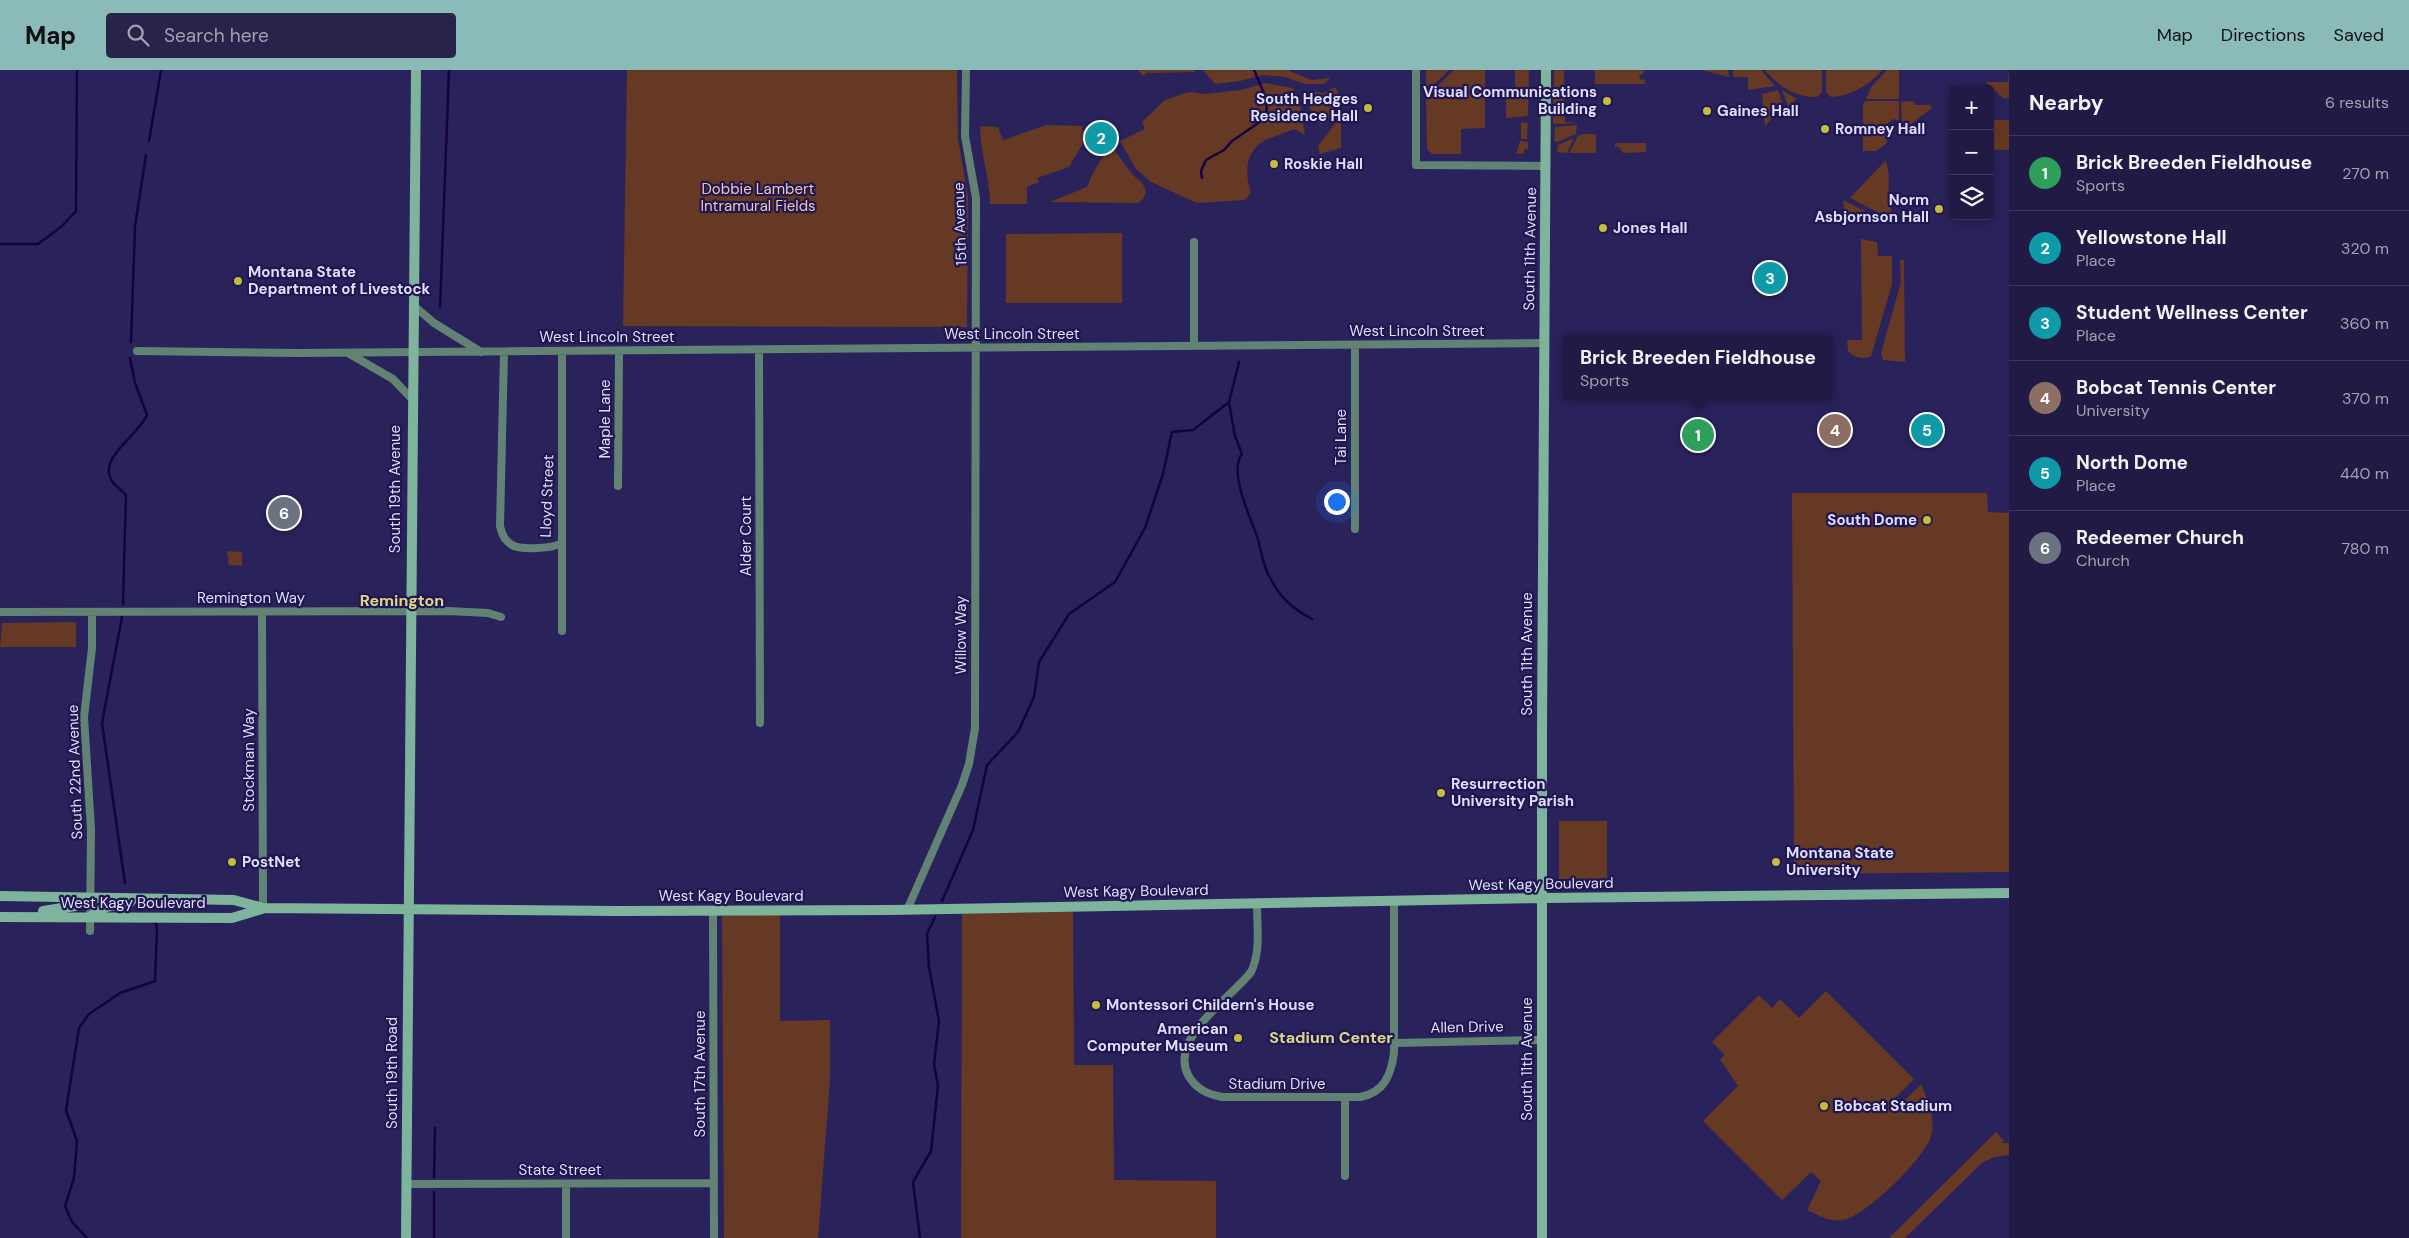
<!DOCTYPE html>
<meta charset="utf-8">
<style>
:root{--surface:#201a44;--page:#28234b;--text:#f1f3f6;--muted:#a2a1b2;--line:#3d385d;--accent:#8bbbb9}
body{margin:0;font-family:"DM Sans",sans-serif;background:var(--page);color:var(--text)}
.controls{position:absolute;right:15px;top:15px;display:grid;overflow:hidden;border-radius:5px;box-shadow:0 2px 12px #0003}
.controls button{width:45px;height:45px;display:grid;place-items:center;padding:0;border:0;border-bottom:1px solid var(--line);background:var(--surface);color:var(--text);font:25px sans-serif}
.you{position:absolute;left:1336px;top:431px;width:18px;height:18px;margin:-12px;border:4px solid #fff;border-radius:50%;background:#1a73e8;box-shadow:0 0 0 8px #1a73e833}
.badge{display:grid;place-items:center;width:32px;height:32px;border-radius:50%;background:var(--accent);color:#fff;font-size:16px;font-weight:700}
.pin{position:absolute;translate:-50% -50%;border:2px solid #fff;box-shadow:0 1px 5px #0006}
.popup{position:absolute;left:1563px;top:265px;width:270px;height:65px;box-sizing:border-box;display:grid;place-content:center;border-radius:5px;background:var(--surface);filter:drop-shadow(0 1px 4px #0005);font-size:16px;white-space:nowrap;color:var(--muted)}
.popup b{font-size:19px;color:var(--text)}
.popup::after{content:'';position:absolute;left:50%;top:100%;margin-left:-10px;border:10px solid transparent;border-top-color:var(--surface)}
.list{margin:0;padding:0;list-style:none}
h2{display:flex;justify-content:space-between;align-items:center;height:65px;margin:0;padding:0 20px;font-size:21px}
h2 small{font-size:16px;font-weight:400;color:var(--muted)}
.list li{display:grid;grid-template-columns:32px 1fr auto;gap:15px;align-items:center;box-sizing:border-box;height:75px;padding:0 20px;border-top:1px solid var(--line)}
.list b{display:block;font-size:19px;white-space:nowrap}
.list p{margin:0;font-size:16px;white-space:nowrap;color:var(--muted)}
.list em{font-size:16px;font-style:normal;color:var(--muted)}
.icon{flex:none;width:28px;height:28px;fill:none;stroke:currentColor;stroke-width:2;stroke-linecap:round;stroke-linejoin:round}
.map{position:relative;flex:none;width:2009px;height:1168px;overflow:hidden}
header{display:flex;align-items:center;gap:30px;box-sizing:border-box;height:70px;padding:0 25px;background:var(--accent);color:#111}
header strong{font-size:24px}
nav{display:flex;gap:28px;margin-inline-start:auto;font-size:18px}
.search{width:350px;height:45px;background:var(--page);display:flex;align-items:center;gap:12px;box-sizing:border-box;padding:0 18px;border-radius:5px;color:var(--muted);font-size:19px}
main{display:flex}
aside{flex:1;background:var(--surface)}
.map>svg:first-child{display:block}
.green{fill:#663924}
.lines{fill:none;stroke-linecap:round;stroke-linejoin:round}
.stream{stroke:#140043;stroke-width:2.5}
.street{stroke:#628374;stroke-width:8}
.secondary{stroke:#7eb49c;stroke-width:10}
.poi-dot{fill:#c5bc3d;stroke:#211750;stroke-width:2}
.labels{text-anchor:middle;stroke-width:4.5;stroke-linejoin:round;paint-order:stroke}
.poi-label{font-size:15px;font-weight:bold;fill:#dfdffc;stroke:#211750;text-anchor:start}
.park-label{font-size:15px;fill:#f2c5b1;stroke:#211750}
.street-label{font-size:15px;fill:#dfdffc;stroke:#211750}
.neighbourhood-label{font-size:16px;font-weight:bold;fill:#dcd788;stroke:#211750}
</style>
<header>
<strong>Map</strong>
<div class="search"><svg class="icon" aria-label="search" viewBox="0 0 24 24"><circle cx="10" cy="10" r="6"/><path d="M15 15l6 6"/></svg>Search here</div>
<nav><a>Map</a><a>Directions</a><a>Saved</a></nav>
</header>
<main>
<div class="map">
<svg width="2009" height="1168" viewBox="0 0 2009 1168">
<rect width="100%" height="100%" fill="#2a225b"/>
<path class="green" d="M627 0H957L958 69 968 126 967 257 623 256Z
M1138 0H1194L1195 2 1147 3 1143 6Z
M1203 0H1288L1311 10 1330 8 1324 14H1305L1285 7 1263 5 1240 11 1215 14Z
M1426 0H1449L1426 22Z
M1454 0H1485V58L1461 59V84H1432L1427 79 1426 27Z
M1515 0H1529L1528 46 1506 48V27H1515Z
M1554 0H1564L1565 52 1578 53 1553 54Z
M1592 0H1644V3L1639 6 1641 10 1645 9V14H1595V1Z
M1702 0H1728L1729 7Z
M1733 0H1761L1775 16 1748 20V7H1733Z
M1765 0H1822V22L1817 27C1795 27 1779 17 1765 0Z
M1826 0H1882C1870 15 1850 26 1831 27L1826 22Z
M1887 0H1899V29H1866L1871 17Z
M2009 0V28H2003L1986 12H2008Z
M1265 13 1293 18 1300 34 1305 65 1294 59C1283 64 1266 68 1258 75 1244 88 1246 108 1251 123L1245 130 1197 133 1151 112 1136 99 1120 71 1145 59 1142 52 1165 30 1189 22 1206 24 1241 20Z
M1335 17 1341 28 1326 53 1320 54 1315 50 1303 21 1324 23Z
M1778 20 1783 35 1765 56 1762 24Z
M1782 20 1797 29 1788 36Z
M1866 31H1899V51L1893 49 1884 57 1887 73 1876 81H1863V34Z
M1913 31 1915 35H1930L1932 38 1910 55 1902 56 1901 32Z
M1341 46V78L1320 84 1318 76Z
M1990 50H2009V80H1990Z
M1521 52 1528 53 1527 69H1521Z
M1047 55 1083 56 1082 60 1089 63 1069 97 1037 108 1039 112 1027 117V134H990C990 107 980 83 980 56L998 57 1003 70Z
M1577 55 1576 64 1557 72 1554 71 1555 57Z
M1583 64H1596V83H1569L1578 66Z
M1574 68 1567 83 1557 82 1558 75Z
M1520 71 1528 72V79H1525L1523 84H1516Z
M1615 73H1646V82L1623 83 1619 77H1615Z
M1112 77 1132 104 1143 114 1146 122 1143 129 1138 133 1050 132 1087 117C1093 102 1100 88 1112 77Z
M1886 90 1889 106 1888 133 1891 137 1892 146 1883 145 1850 128Z
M1843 130 1876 147H1845Z
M1122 163V233H1006V164Z
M1861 169 1877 172 1878 186H1892V214L1871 286C1862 290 1855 288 1848 281L1847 270H1862Z
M1900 190H1904L1905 292 1883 290 1881 283 1901 212Z
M1792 423H1987L1988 442 2009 443V802L1794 804Z
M227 481 242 482V496L229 495Z
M76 552V577H0L2 553Z
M1559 751H1607V809H1559Z
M1073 842 1074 995H1113L1114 1110 1216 1111V1168H961L962 843Z
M780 844V951L830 950V1010L818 1168H724L722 846Z
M1826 921 1914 1009 1895 1028 1901 1034 1921 1014C1928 1030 1936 1049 1931 1066 1925 1088 1869 1142 1847 1149 1833 1154 1819 1146 1807 1140L1821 1111 1811 1102 1782 1130 1703 1051 1738 1016 1720 989 1725 985 1712 972 1759 925 1772 938 1780 929 1799 948Z
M1996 1062 2004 1071 2002 1073H2009V1085L1994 1087 1982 1093 1905 1168H1889Z"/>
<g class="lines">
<path class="stream" d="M149 71 161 0
M1202 108 1201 101 1206 90 1224 80 1232 71 1267 47 1266 28 1254 0
M0 174H38L62 156 76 141 77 0
M440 237 449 0
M131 272 135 156 146 85
M1229 333 1235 366 1242 384C1228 402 1251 449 1258 469 1261 481 1263 495 1269 506 1280 527 1291 538 1312 549
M123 534 126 425C122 421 115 416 112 411 97 388 138 366 147 345L135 313 130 288
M122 547 102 653 125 813
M942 831 973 760 987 695 1018 662 1034 627 1039 592 1069 544 1115 512 1145 458 1163 404 1172 362 1193 360 1229 332 1239 292
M434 1107 435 1058
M87 1168 72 1152 65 1136 74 1108 77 1071 66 1040 79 958 89 944 120 923 155 911 157 860 156 853 151 852
M434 1168V1122
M920 1168 913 1112 931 1081 938 1016 934 994 939 951 929 897 927 864 935 847"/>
<path class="street" d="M1416 0V95L1546 96
M1194 172V276
M414 236 434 253 481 282
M1355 275V459
M759 280 760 653
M137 281 298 283 1544 273
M504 282 500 456C502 464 504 470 512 475 520 480 556 479 562 472V281
M348 283 393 309 411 328
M618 416 619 281
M0 542 448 541 488 543 501 547
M262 542 263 838
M562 561V472
M1257 834C1257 857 1261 882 1251 902 1231 928 1169 967 1188 1005 1196 1019 1207 1024 1222 1027H1360C1384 1023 1391 1005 1394 983V832
M907 840 962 715 969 694 975 658 976 128 965 66 966 0
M713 841 714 1168
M90 861 91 759 84 647 92 578V542
M1395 973 1541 970
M1345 1027V1106
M406 1114 714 1113
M566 1168V1114"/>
<path class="secondary" d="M0 826 234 830 263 838 617 841 891 840 1543 828 2009 823
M43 841 75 836 89 828
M0 847 232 848 262 839
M90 847 106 837 130 832
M406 1168 416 0
M1542 1168V665L1546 0"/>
</g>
<g class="poi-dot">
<circle cx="1607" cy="31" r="5"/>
<circle cx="1368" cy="38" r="5"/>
<circle cx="1707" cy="41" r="5"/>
<circle cx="1825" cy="59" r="5"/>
<circle cx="1274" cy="94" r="5"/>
<circle cx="1939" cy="139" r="5"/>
<circle cx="1603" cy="158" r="5"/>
<circle cx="238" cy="211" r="5"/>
<circle cx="1927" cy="450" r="5"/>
<circle cx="1441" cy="723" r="5"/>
<circle cx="232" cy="792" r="5"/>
<circle cx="1776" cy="792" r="5"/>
<circle cx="1096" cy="935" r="5"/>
<circle cx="1238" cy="968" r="5"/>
<circle cx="1824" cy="1036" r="5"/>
</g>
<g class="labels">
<g class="poi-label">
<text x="1597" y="27" text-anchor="end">Visual Communications<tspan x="1597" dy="17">Building</tspan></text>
<text x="1358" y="34" text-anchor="end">South Hedges<tspan x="1358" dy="17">Residence Hall</tspan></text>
<text x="1717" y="46">Gaines Hall</text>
<text x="1835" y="64">Romney Hall</text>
<text x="1284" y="99">Roskie Hall</text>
<text x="1929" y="135" text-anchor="end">Norm<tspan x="1929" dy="17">Asbjornson Hall</tspan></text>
<text x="1613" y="163">Jones Hall</text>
<text x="248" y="207">Montana State<tspan x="248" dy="17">Department of Livestock</tspan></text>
<text x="1917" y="455" text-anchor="end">South Dome</text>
<text x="1451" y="719">Resurrection<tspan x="1451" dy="17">University Parish</tspan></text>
<text x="1786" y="788">Montana State<tspan x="1786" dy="17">University</tspan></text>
<text x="242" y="797">PostNet</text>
<text x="1106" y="940">Montessori Childern's House</text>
<text x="1228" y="964" text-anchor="end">American<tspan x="1228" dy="17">Computer Museum</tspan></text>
<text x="1834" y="1041">Bobcat Stadium</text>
</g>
<g class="park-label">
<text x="758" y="124">Dobbie Lambert<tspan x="758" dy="17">Intramural Fields</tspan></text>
</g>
<g class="street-label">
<text transform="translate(960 154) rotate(-92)" y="5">15th Avenue</text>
<text transform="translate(1530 179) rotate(-89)" y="5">South 11th Avenue</text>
<text x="1417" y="266">West Lincoln Street</text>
<text x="1012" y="269">West Lincoln Street</text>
<text x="607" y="272">West Lincoln Street</text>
<text transform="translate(605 349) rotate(-90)" y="5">Maple Lane</text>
<text transform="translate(1341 367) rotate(-90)" y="5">Tai Lane</text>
<text transform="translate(395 419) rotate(-90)" y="5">South 19th Avenue</text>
<text transform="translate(547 426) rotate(-88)" y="5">Lloyd Street</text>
<text transform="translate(746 466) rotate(-90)" y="5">Alder Court</text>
<text x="251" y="533">Remington Way</text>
<text transform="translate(961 565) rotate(-90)" y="5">Willow Way</text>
<text transform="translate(1527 584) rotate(-90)" y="5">South 11th Avenue</text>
<text transform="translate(249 690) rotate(-90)" y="5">Stockman Way</text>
<text transform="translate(75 702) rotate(-92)" y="5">South 22nd Avenue</text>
<text transform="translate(1541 814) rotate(-1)" y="5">West Kagy Boulevard</text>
<text transform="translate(1136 821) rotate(-1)" y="5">West Kagy Boulevard</text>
<text x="731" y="831">West Kagy Boulevard</text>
<text x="133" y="838">West Kagy Boulevard</text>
<text transform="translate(1467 957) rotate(-1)" y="5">Allen Drive</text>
<text transform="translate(1527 989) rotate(-90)" y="5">South 11th Avenue</text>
<text transform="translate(392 1003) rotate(-90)" y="5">South 19th Road</text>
<text transform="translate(700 1004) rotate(-90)" y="5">South 17th Avenue</text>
<text x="1277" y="1019">Stadium Drive</text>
<text x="560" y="1105">State Street</text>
</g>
<g class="neighbourhood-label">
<text x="402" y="536">Remington</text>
<text x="1331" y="973">Stadium Center</text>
</g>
</g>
</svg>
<div class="controls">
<button>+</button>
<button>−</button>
<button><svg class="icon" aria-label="layers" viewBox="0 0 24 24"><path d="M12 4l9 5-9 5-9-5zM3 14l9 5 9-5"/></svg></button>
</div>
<div class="you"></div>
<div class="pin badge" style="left:1698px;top:365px;background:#2e9e5b">1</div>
<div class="popup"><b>Brick Breeden Fieldhouse</b>Sports</div>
<div class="pin badge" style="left:1101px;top:68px;background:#0f9aa8">2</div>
<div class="pin badge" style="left:1770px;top:208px;background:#0f9aa8">3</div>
<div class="pin badge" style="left:1835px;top:360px;background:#8d6e63">4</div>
<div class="pin badge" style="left:1927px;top:360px;background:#0f9aa8">5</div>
<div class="pin badge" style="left:284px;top:443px;background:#6b7280">6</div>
</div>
<aside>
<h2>Nearby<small>6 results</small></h2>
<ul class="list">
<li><span class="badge" style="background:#2e9e5b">1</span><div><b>Brick Breeden Fieldhouse</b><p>Sports</p></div><em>270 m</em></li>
<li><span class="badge" style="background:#0f9aa8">2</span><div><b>Yellowstone Hall</b><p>Place</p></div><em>320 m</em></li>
<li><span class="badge" style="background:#0f9aa8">3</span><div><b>Student Wellness Center</b><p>Place</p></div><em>360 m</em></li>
<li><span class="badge" style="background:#8d6e63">4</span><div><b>Bobcat Tennis Center</b><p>University</p></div><em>370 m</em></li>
<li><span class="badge" style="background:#0f9aa8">5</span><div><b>North Dome</b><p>Place</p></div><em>440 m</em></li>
<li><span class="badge" style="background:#6b7280">6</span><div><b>Redeemer Church</b><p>Church</p></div><em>780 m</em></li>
</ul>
</aside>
</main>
